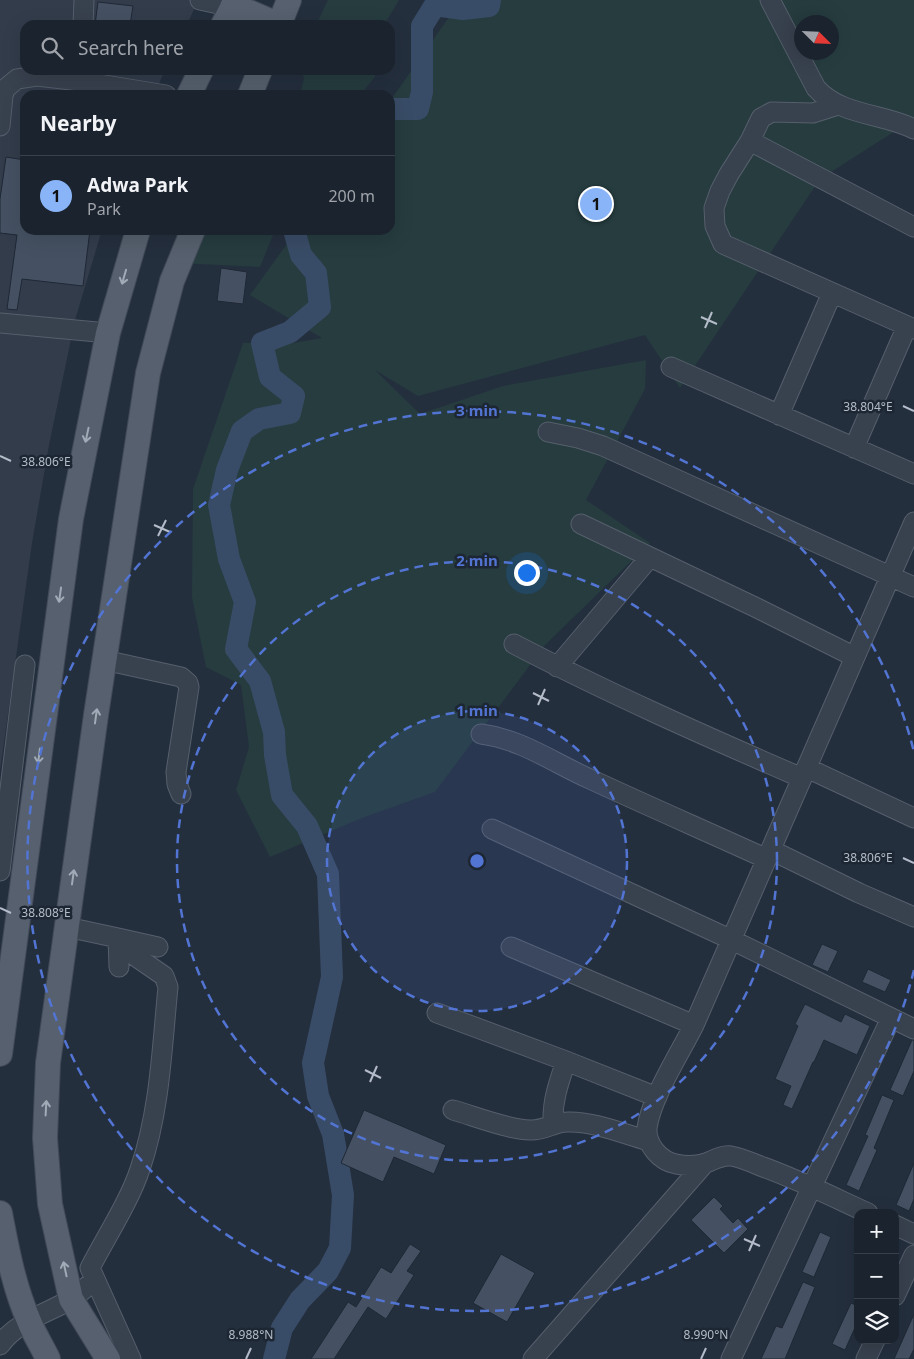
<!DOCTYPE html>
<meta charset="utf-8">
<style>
:root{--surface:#1b232e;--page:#242b36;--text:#f1f3f6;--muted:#a0a4aa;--line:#39404a;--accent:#8ab4f8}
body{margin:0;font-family:"Noto Sans",sans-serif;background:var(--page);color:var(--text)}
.controls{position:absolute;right:15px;bottom:15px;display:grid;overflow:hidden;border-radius:10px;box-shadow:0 5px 20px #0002}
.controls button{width:45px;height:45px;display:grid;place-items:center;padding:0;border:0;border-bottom:1px solid var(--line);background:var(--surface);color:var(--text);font:25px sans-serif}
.compass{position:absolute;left:794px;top:15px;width:45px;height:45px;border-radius:50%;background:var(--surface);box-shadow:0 5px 20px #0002;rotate:114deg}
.you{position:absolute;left:526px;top:572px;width:18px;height:18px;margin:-12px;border:4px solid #fff;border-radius:50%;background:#1a73e8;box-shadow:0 0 0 8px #1a73e833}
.badge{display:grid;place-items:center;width:32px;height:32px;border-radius:50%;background:var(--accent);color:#111;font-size:16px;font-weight:700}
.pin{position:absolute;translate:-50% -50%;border:2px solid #fff;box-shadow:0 1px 5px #0006}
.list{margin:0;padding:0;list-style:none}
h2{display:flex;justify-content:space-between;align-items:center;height:65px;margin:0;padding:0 20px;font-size:21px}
h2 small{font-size:16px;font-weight:400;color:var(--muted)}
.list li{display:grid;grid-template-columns:32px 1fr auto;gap:15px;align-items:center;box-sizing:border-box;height:80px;padding:0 20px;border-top:1px solid var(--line)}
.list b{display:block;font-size:19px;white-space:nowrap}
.list p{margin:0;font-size:16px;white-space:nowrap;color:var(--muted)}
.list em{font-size:16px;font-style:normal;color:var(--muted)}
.icon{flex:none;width:28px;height:28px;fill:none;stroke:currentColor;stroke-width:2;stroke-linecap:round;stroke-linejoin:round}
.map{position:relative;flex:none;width:914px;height:1359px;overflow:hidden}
.search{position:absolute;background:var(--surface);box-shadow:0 5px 20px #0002;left:20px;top:20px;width:375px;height:55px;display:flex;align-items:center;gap:12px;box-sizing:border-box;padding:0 18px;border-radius:15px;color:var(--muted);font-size:19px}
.panel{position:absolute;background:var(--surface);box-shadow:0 5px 20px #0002;left:20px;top:90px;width:375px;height:145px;border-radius:15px}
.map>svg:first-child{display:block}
.airport{fill:#323c4b}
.green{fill:#263c3f;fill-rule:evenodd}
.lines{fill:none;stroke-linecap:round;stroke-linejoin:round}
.river{stroke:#394c67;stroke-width:22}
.building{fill:#455162;stroke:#1f2835}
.minor-casing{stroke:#565f6c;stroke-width:21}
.major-casing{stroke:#414a57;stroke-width:26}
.minor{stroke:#38414e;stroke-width:19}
.major{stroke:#56606e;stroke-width:24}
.oneway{stroke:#a1aab7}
.ticks{fill:none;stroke:#b4bcc9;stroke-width:2}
.ring{fill:none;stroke:#5274d3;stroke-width:2.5;stroke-dasharray:9 6}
.ticks-label{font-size:12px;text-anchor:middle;fill:#b4bcc9;stroke:#1d2633;stroke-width:5;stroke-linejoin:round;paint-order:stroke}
.centre{fill:#5274d3;stroke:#1d2633;stroke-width:2.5}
.ring-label{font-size:15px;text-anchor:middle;font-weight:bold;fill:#5274d3;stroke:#1d2633;stroke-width:5;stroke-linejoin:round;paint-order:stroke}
</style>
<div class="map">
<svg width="914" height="1359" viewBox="0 0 914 1359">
<rect width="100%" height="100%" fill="#242f3e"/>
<path class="airport" d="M0 0H198L187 25H25V70H165L154 95H25V230H102L75 320 49 445 32 543 0 771Z"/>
<path class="green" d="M328 0H399L384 25H316Z
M461 0H914V119L820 179 680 388 645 335 418 396 375 370 420 414 503 386 646 360 645 389 586 500 650 543 545 645 435 792 362 818 270 857 236 790 249 747 241 685 206 667 192 597 193 489 243 343H293L322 338 250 295 297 230H390V101ZM802 22H832V52H802Z
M301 70H376L375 77 360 95H300L304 78Z
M183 230H275L260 267 178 263Z"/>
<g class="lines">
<path class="river" d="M390 109H418L422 92V26L435 5 463 9 489 6 490 0
M274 1359 282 1328 300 1300 328 1271 340 1248 343 1195 333 1134 318 1096 313 1063 332 977 328 874 307 826 282 795 275 755 274 732 260 681 236 649 245 602 229 559 219 505 227 470 242 431 259 419 290 413 294 396 270 377 262 343 290 332 320 307 316 273 301 255 294 230"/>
</g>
<path class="building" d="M98 2 133 6 130 25H95Z
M6 157 25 160V230H90L83 286 22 279 17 310 7 309 17 235 0 233V199Z
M221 268 247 272 243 304 217 301Z
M822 944 838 951 828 972 812 965Z
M868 969 891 980 885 992 862 982Z
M805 1004 841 1022 845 1014 870 1026 857 1055 824 1040 814 1062H813L792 1109 783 1105 791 1086 775 1079 798 1026 795 1024Z
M912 1040H914V1071L903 1096 890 1090Z
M882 1095 894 1100 874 1148 877 1150 859 1191 846 1185 868 1136 865 1135Z
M364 1110 446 1145 434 1174 394 1157 383 1182 341 1163Z
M914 1163V1199L909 1211 896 1205Z
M714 1197 723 1206 720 1209 733 1223 738 1218 748 1229 724 1253 691 1220Z
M820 1232 831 1237 814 1277 802 1272Z
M410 1244 421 1251 407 1271 414 1275 386 1319 368 1307 334 1359H311L348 1302 356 1307 381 1267 391 1273Z
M501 1254 535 1273 507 1322 473 1303Z
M803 1282 815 1287 785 1359H761L776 1326 782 1328Z
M851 1303 858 1306V1321L845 1350 832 1344Z
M914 1314V1349L909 1359H894Z"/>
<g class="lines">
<g class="minor-casing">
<path id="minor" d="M200 0 232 7
M770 0 816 88C841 116 882 113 914 129
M83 25 84 0
M838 105 813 113 772 112 761 118 750 141 729 174 720 191 714 208 715 226 723 244 914 329
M0 126 3 96 5 89 17 79 37 76 80 81 166 95
M750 141 914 227
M0 323 108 333
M671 367 914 474
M779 415 832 293
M548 432 578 438 603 446 914 587
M854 448 907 326
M581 524 757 608 855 657
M514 644C608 693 705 736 802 778
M104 660 181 677 188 683 189 687 176 772 177 784 181 794
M557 667 650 557
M481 734C521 739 554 763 590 779 648 806 708 832 767 859
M807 768 914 818
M492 829 732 940 914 1029
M771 850 859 893 914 917
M0 871 25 665
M67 927 118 938 119 967
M118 938 158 947
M119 945 164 976 168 987C162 1047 160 1111 140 1169 130 1200 106 1237 90 1268L131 1359
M511 947 694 1025
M437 1013 566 1061 657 1097
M453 1110C474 1116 510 1130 530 1130 544 1131 554 1122 567 1122 594 1121 623 1134 649 1141
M553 1123C552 1101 559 1082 566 1061
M868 1213C833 1197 799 1180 763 1167 753 1163 742 1158 731 1156 721 1155 714 1160 706 1163 696 1166 685 1166 676 1164 660 1161 646 1145 647 1128 651 1098 680 1053 694 1025L914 522
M895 1225 914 1234
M895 1296 914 1255
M0 1345C16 1322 47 1313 70 1300 79 1294 87 1286 95 1280
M533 1359 705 1163
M731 1359 891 1018
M866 1359 875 1340"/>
</g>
<g class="major-casing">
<path id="major" d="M232 7 249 12 279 25
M223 25 236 0
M279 25 289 0
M189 95 201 70
M250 95 260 70
M0 1054 71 519 108 333 138 230
M0 1213C7 1250 14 1287 29 1321 34 1334 42 1346 48 1359
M108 1359 71 1299 50 1204 45 1138 48 1063 96 715 148 373 172 281 193 230"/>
</g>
<use href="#minor" class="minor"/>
<use href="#major" class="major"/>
</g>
<defs><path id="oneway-shaft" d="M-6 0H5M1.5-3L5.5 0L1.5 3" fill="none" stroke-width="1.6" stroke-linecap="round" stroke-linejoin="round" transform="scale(1.25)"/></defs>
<g class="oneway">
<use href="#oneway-shaft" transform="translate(124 277) rotate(106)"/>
<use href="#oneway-shaft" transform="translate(87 435) rotate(102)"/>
<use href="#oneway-shaft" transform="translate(60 595) rotate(98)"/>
<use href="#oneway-shaft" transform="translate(96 716) rotate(-82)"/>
<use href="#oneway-shaft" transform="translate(39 756) rotate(97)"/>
<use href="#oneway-shaft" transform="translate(73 877) rotate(-82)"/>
<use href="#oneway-shaft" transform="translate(46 1108) rotate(-87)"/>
<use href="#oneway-shaft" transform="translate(65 1269) rotate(-102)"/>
</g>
<path class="ticks" d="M701 317 717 324M705 328 712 312M903 406 914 411M0 456 11 461M154 525 170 532M158 536 166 520M533 693 549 701M538 705 545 689M903 858 914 863M0 908 11 913M365 1070 381 1078M370 1082 377 1066M744 1239 760 1246M749 1251 756 1235M246 1359 251 1348M701 1359 706 1348"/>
<circle cx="477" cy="861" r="150" fill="#5274d3" fill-opacity=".12"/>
<g class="ring">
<circle cx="477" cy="861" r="150"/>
<circle cx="477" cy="861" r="300"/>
<path d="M914 970A450 450 0 1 1 914 752"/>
</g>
<g class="ticks-label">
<text x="868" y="411">38.804°E</text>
<text x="46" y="466">38.806°E</text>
<text x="868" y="862">38.806°E</text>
<text x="46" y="917">38.808°E</text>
<text x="251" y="1339">8.988°N</text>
<text x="706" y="1339">8.990°N</text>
</g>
<circle cx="477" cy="861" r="8" class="centre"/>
<g class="ring-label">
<text x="477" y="416">3 min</text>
<text x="477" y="566">2 min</text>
<text x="477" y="716">1 min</text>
</g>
</svg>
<div class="controls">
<button>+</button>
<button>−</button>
<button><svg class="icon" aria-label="layers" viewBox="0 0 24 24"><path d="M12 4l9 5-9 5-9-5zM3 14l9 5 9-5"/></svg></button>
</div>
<svg class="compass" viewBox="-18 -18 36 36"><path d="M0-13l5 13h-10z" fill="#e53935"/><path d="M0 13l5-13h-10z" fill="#a0a4aa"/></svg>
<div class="you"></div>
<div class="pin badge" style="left:596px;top:204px">1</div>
<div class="search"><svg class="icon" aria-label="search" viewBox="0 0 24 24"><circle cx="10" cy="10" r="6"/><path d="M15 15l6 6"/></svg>Search here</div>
<section class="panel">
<h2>Nearby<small></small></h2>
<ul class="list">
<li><span class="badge">1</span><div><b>Adwa Park</b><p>Park</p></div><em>200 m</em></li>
</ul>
</section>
</div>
